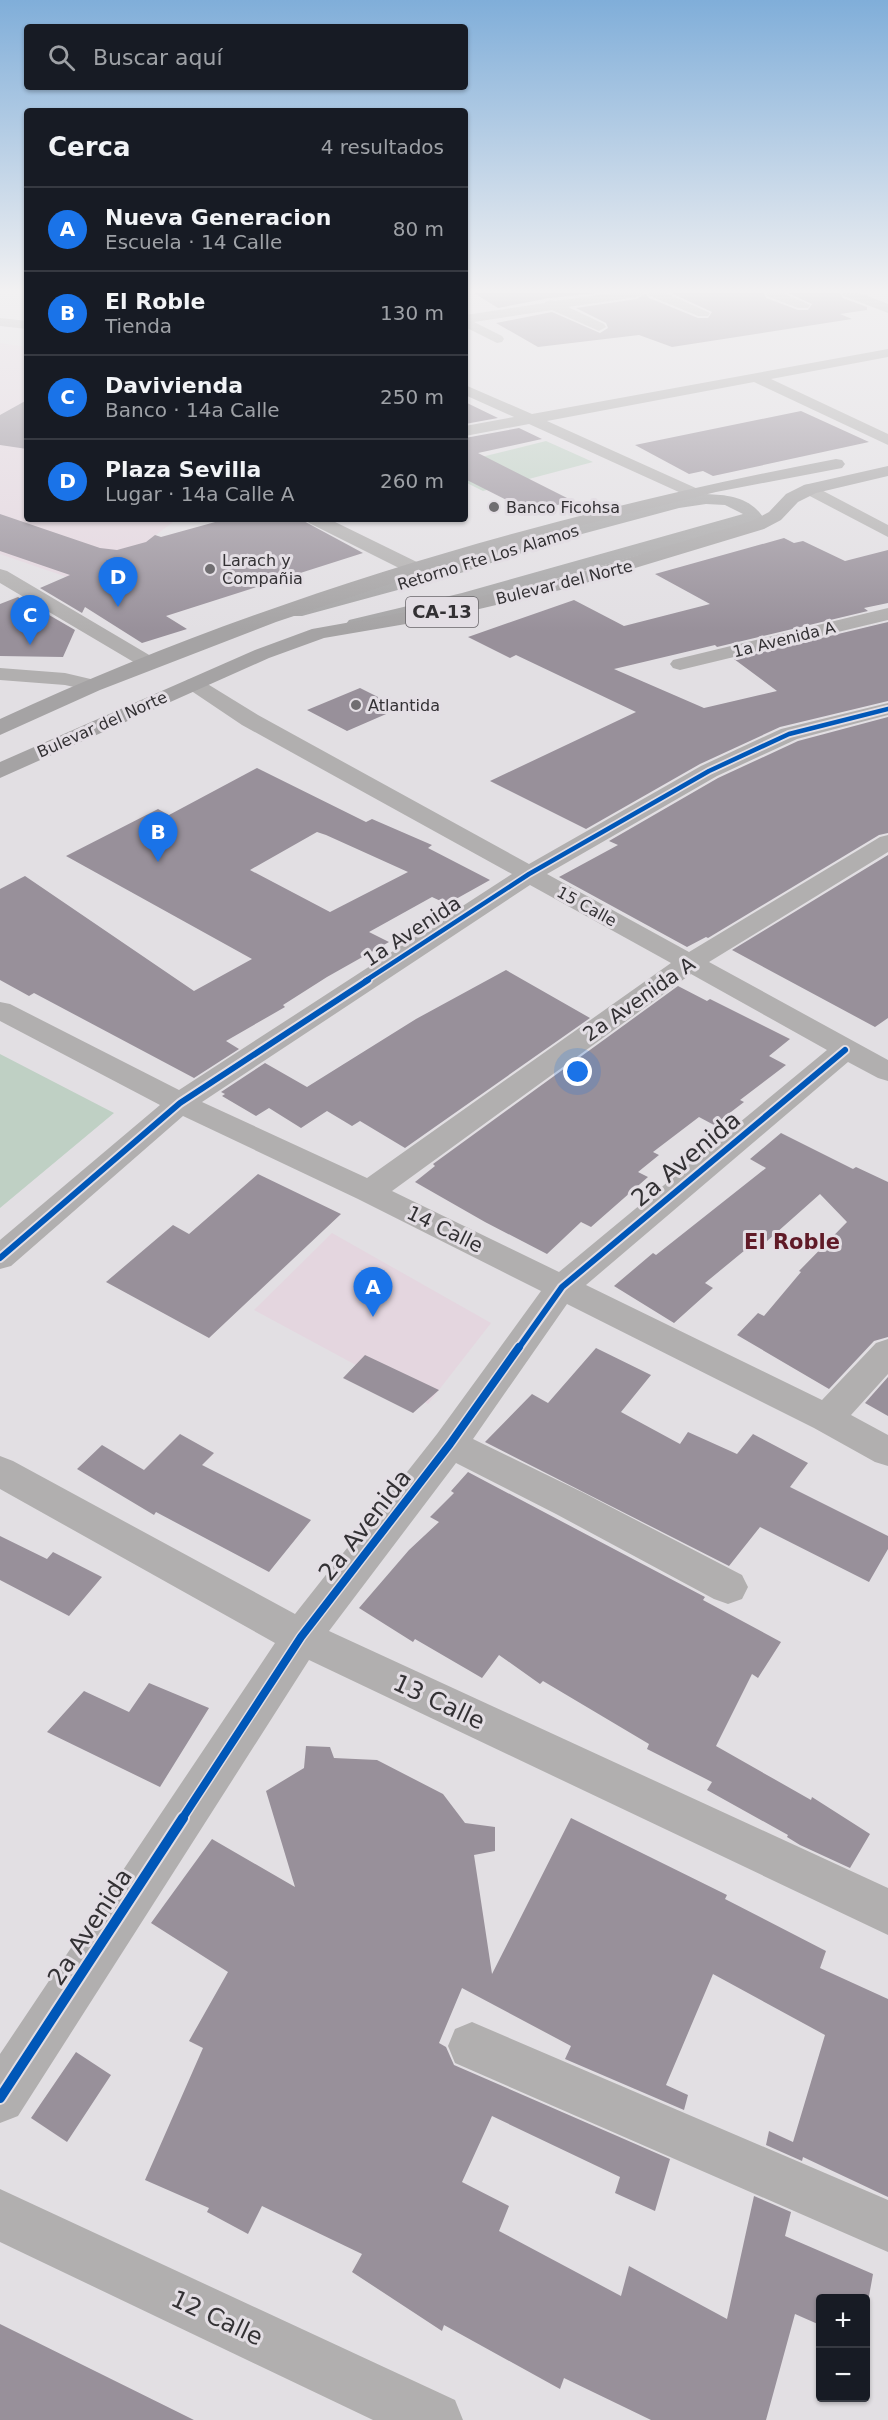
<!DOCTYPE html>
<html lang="es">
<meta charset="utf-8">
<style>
:root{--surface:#171b24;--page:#242831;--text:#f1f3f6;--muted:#9ea1a6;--line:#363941;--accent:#1a73e8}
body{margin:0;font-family:"DejaVu Sans",sans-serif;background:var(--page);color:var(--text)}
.controls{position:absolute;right:18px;bottom:18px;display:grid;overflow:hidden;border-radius:6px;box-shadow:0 2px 4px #0004}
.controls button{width:54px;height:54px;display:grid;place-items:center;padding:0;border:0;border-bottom:2px solid var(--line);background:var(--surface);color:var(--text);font:30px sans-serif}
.you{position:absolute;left:578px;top:1072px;width:21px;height:21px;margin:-15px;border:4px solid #fff;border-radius:50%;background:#1a73e8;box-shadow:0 0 0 9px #1a73e833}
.badge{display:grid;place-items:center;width:39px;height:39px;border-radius:50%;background:var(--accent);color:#fff;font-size:20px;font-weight:700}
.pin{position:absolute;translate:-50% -50px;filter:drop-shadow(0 2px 3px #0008)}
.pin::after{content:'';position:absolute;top:32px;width:21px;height:18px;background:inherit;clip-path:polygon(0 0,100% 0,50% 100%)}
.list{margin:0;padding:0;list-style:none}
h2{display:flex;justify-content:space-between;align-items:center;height:78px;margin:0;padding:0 24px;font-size:26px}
h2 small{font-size:20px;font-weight:400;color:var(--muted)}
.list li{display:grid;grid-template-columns:39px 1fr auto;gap:18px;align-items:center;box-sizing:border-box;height:84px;padding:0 24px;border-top:2px solid var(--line)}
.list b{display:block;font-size:22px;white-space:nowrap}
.list p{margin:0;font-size:20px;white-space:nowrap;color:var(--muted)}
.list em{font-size:20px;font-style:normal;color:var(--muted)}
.icon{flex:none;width:33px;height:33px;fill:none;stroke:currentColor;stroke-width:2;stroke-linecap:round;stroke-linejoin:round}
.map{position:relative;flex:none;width:888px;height:2420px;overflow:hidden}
.search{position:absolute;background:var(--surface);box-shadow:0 2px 4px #0004;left:24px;top:24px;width:444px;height:66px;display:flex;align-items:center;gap:15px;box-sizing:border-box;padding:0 21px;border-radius:6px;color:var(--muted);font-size:22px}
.panel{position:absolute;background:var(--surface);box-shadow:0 2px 4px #0004;left:24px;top:108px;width:444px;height:414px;border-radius:6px}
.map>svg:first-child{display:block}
.education{fill:#e4d6df}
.green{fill:#bfd0c4}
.building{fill:#98909a;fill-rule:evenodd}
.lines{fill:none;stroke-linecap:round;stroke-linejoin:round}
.street{fill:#b1afaf;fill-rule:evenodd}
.secondary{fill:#a6a5a6;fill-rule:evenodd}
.highway{fill:#a5a3a4;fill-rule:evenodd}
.cycleway-far3-casing{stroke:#e3dee4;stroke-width:8}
.cycleway-far2-casing{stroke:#e3dee4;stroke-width:10}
.cycleway-far1-casing{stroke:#e3dee4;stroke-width:11}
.cycleway-casing{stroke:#e3dee4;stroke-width:14}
.cycleway-far3{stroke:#0057b8;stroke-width:4.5}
.cycleway-far2{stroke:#0057b8;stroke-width:6}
.cycleway-far1{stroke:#0057b8;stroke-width:8}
.cycleway{stroke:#0057b8;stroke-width:10}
.poi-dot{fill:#706e71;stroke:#e3dee4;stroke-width:2}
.labels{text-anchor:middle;stroke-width:6;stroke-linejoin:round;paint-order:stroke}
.far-poi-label{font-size:16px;fill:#333134;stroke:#e3dee4;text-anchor:start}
.far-street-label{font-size:16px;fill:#333134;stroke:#e3dee4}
.shield{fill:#e3dee4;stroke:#686569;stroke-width:1.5}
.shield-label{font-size:18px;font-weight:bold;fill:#333134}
.street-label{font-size:20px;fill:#333134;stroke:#e3dee4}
.neighbourhood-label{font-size:21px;font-weight:bold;fill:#601a27;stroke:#e3dee4}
.near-street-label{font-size:24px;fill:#333134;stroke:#e3dee4}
</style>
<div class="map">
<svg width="888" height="2420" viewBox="0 0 888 2420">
<rect width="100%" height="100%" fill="#e2dfe3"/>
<path class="education" d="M0 343 27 347V519H177L90 585 0 554Z
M332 1233 491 1323 428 1404 254 1310Z"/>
<path class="green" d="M546 441 593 462 483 491 465 482V461Z
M0 1054 114 1113 0 1208Z"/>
<path class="building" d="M474 293H598L549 298 498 308Z
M645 293 649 298 698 318H708L712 312 671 293H764L766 298 798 310H808L812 304 788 293H840L843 298 867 307V310L840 314 852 319 672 347 639 335 538 347 496 323 552 312 600 333 608 328 606 323 576 308 637 299Z
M27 400V449L0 445V415Z
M465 402 498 418 465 424Z
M801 411 869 442 713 476 703 471 689 474 635 445Z
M519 428 542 439 478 453 573 501 530 512 465 479V438Z
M0 514 100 548 117 550 146 542 155 535 161 537 226 519H300L363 553 166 616 187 629 142 643 85 607 82 613 40 588 70 575 0 551Z
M784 538 794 543 803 541 845 561 888 550V603L864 608 868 611 717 647 715 645 614 669 704 708 777 691 734 659 888 622V701L780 727 700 764 586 829 490 781 636 712 516 655 510 658 468 637 574 600 624 626 710 604 655 574Z
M18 597 75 630 63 657 0 656V604Z
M360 688 400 708 347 731 307 710Z
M888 717V833L879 835 708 938 706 937 687 947 559 877 618 845 609 841 718 778 798 741Z
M257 768 366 822 372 819 432 845 428 848 490 880 447 904 432 897 369 932 389 942 327 977 283 1005 285 1007 226 1041 239 1049 194 1078 34 993 29 996 0 980V889L25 876 194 991 252 959 66 856 158 809 169 815ZM317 832 326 835 408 872 330 912 250 870Z
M888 855V1018L875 1027 732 950Z
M506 970 590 1018 405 1148 360 1121 352 1126 327 1111 301 1128 269 1108 256 1116 222 1096 225 1094 221 1092 265 1063 307 1087 416 1019Z
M678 986 707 1001 710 999 790 1039 769 1056 786 1065 740 1100 744 1102 714 1125 699 1117 653 1152 659 1155 638 1172 648 1177 591 1227 581 1222 547 1254 485 1222 415 1182 435 1166 433 1164Z
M781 1133 853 1169 856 1167 888 1182V1337L874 1341 829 1389 737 1335 758 1313 764 1316 801 1272 799 1271 847 1222 820 1194 757 1250 750 1246 705 1283 713 1288 674 1323 614 1286 653 1253 656 1255 766 1168 750 1159Z
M258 1174 341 1214 209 1338 106 1282 173 1225 189 1234Z
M596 1348 651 1375 621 1412 680 1444 688 1432 737 1454 753 1434 808 1463 790 1487 888 1536V1549L869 1582 760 1527 729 1566 485 1442 532 1394 548 1403Z
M365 1355 439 1390 413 1413 343 1378Z
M888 1377V1416L865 1403Z
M180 1434 214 1453 202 1465 311 1520 269 1572 156 1512 154 1515 77 1469 102 1445 144 1470Z
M468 1472 705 1597 703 1600 781 1642 758 1678 752 1674 716 1746 811 1800 812 1797 870 1834 850 1868 800 1845 787 1837 788 1835 707 1790 712 1782 647 1749 649 1744 543 1681 540 1684 499 1655 482 1678 415 1639 413 1642 359 1608 409 1550 439 1522 430 1517 454 1493 451 1491Z
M0 1536 47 1559 53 1552 102 1577 69 1616 0 1580Z
M149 1683 209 1708 160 1787 47 1732 84 1691 129 1712Z
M306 1746 330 1747 334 1758 377 1760 443 1794 465 1823 495 1827V1851L474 1855 492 1974 571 1818 727 1895 725 1899 826 1951 820 1968 888 1999V2197L803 2157 802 2161 766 2145 769 2131 793 2142 825 2035 713 1974 666 2085 688 2095 684 2110 565 2059 571 2046 462 1988 439 2043 446 2047 454 2065 670 2159 655 2211 615 2193 620 2177 492 2116 462 2182 509 2206 499 2231 621 2296 629 2266 727 2319 754 2196 791 2212 785 2236 873 2274 866 2313V2298H820V2325L795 2314 766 2420H651L564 2378 560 2389 444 2325 442 2331 352 2272 362 2254 262 2206 248 2234 207 2212 209 2208 145 2180 203 2048 189 2041 228 1972 151 1923 212 1839 295 1887 266 1791 304 1768Z
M76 2052 111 2075 67 2142 31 2118Z
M0 2324 194 2420H0Z"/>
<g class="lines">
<path class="street" d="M613 293H643L637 297 568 307 604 324 606 327 599 331 552 310 474 322 502 336 504 339 502 342 497 343 465 327V315L544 303 550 300 555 301Z
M649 293H666L710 313 708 316H698L650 296Z
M766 293H783L810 305 808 308H798L767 296Z
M0 318 27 321V329L0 326Z
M888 349V357L771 379 888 434V445L754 382 547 421 698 489 700 493 698 497 692 498 529 424 465 436V426L514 417 465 395V385L532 414Z
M810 484 888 525V537L804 493 802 489 804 485Z
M306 519H329L423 565 425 569 423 573H409L309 523Z
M0 569 7 571 156 659 159 663 156 667H142L0 583Z
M888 608V620L680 670 673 668 670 664 673 660Z
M0 668 65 673 99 681 102 685 99 689 92 691 65 685 0 680Z
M194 678 201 680 258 715 529 864 701 766 781 729 888 703V715L797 739 717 776 547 874 689 952 880 837 888 835V852L709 962 888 1060V1081L878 1078 848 1062 586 1285 822 1400 876 1343 888 1339V1374L851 1415 888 1435V1466L875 1462 814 1428 567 1304 473 1439 582 1492 742 1575 748 1587 742 1599 728 1604 714 1599 556 1514 456 1463 329 1631 888 1888V1935L309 1660 18 2116 0 2123V2054L275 1643 0 1489V1456L13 1461 295 1614 437 1434 541 1291 358 1199 183 1116 11 1266 0 1269V1240L160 1105 0 1021V1002L10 1004 179 1090 512 874 242 725 187 688 184 684 187 680ZM530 885 671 963 367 1178 202 1102ZM691 974 827 1050 559 1272 392 1191Z
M472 2022 888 2200V2252L455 2063 448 2046 455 2029Z
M0 2189 455 2400 463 2420H373L0 2242Z"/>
<path class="secondary" d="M842 293H860L888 304V313L844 296Z
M706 494C729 495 749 497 763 517L760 521 474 602 356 630 349 628 346 624 349 620 462 593 743 514 725 505 706 504 679 508 567 538 464 572 302 616H288L285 612 288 608C342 593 397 580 451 564 535 538 619 506 706 494Z"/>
<path class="highway" d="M836 459 842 460 845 464 842 468 716 492 570 528 423 573 276 622 100 690 0 735V719C264 597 551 513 836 459Z
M888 466V476L816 493 798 502 781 520 764 529 569 588 441 618 324 638 269 658 0 778V762L255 650 312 629 441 606 564 577 752 521 769 512 786 494 804 485Z"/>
<g class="cycleway-far3-casing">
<path id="cycleway-far3" d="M365 981 529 874 709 771 789 734 888 709"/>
</g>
<g class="cycleway-far2-casing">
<path id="cycleway-far2" d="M0 1258 180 1103 368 980
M518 1349 562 1287 845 1050"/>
</g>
<g class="cycleway-far1-casing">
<path id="cycleway-far1" d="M182 1819 301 1637 450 1444 519 1347"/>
</g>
<g class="cycleway-casing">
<path id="cycleway" d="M0 2098 183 1818"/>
</g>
<use href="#cycleway-far3" class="cycleway-far3"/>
<use href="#cycleway-far2" class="cycleway-far2"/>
<use href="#cycleway-far1" class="cycleway-far1"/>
<use href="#cycleway" class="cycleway"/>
</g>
<linearGradient id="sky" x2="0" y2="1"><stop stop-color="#80aed9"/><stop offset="0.46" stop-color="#f2f1f2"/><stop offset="1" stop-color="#f2f1f2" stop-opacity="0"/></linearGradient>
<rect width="888" height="632" fill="url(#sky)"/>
<g class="poi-dot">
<circle cx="494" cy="507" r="6"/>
<circle cx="210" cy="569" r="6"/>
<circle cx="356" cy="705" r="6"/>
</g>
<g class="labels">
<g class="far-poi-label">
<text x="506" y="513">Banco Ficohsa</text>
<text x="222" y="566">Larach y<tspan x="222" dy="18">Compañia</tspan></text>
<text x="368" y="711">Atlantida</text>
</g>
<g class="far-street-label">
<text transform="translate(488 557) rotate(-17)" y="6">Retorno Fte Los Alamos</text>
<text transform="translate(564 582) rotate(-14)" y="6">Bulevar del Norte</text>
<text transform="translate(784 639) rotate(-14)" y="6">1a Avenida A</text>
<text transform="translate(102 724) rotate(-24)" y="6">Bulevar del Norte</text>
<text transform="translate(587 906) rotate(29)" y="6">15 Calle</text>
</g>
<rect class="shield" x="406" y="597" width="72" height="30" rx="4.5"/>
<g class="shield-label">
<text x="442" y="618">CA-13</text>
</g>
<g class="street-label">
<text transform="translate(412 931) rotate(-33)" y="7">1a Avenida</text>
<text transform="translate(639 999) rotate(-35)" y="7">2a Avenida A</text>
<text transform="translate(445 1229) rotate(26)" y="7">14 Calle</text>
</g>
<g class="neighbourhood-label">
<text x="792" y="1249">El Roble</text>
</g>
<g class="near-street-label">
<text transform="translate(686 1159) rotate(-40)" y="8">2a Avenida</text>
<text transform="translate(365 1525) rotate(-52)" y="8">2a Avenida</text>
<text transform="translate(439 1702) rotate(25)" y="8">13 Calle</text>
<text transform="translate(90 1927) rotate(-57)" y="8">2a Avenida</text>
<text transform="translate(217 2318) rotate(25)" y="8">12 Calle</text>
</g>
</g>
</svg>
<div class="controls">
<button>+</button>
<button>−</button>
</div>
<div class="you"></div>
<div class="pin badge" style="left:373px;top:1317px">A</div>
<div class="pin badge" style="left:158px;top:862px">B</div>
<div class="pin badge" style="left:30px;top:645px">C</div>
<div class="pin badge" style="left:118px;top:607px">D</div>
<div class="search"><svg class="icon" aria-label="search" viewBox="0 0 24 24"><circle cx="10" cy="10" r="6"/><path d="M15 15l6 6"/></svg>Buscar aquí</div>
<section class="panel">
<h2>Cerca<small>4 resultados</small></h2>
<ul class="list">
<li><span class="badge">A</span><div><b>Nueva Generacion</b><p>Escuela · 14 Calle</p></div><em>80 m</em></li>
<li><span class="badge">B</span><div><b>El Roble</b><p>Tienda</p></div><em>130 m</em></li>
<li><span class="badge">C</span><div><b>Davivienda</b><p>Banco · 14a Calle</p></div><em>250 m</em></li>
<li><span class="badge">D</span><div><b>Plaza Sevilla</b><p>Lugar · 14a Calle A</p></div><em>260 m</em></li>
</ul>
</section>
</div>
